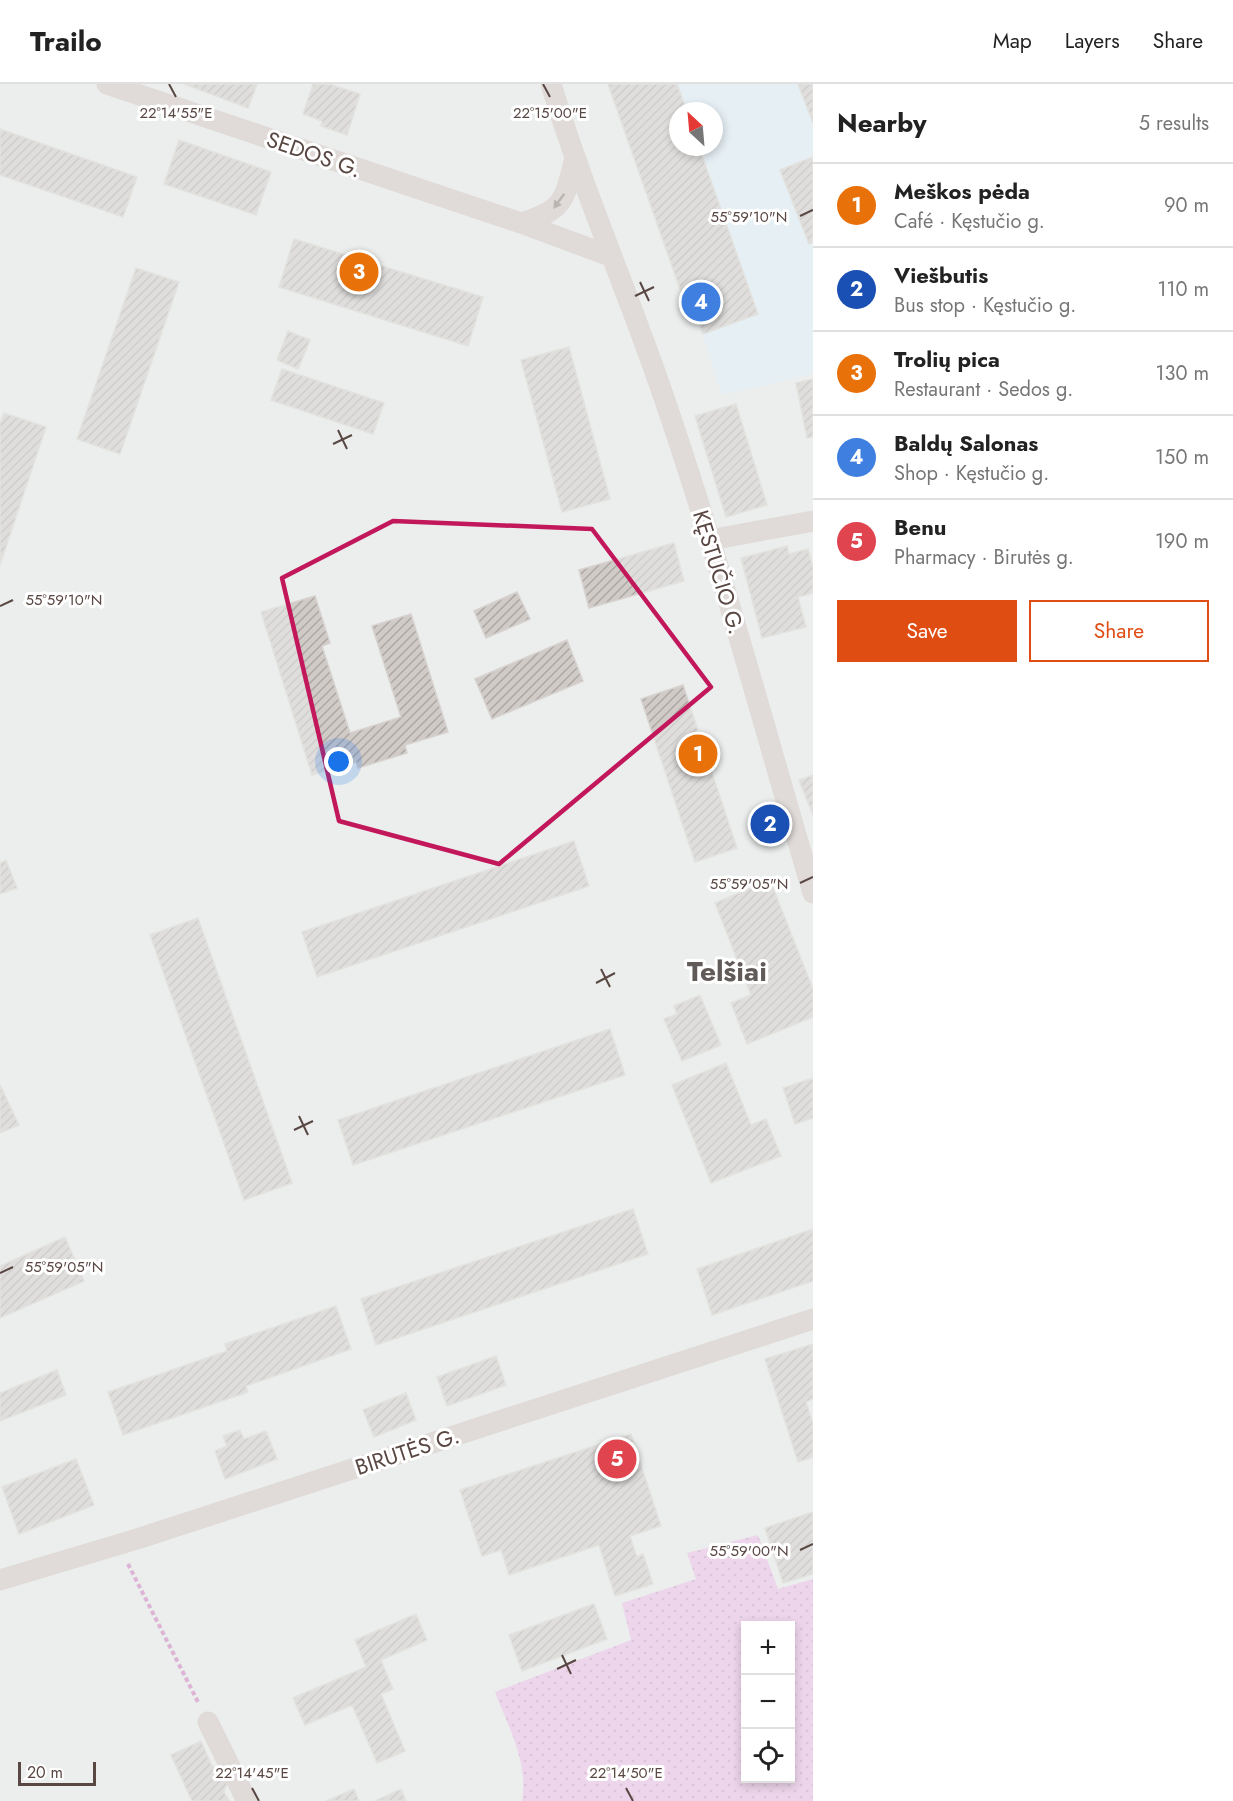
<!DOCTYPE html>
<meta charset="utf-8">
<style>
:root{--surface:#fff;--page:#f6f6f6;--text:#222;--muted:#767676;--line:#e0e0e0;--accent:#e04d13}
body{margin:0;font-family:Jost,sans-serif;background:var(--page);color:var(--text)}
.controls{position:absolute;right:18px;bottom:18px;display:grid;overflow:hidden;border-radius:0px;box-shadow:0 3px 9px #0003}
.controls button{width:54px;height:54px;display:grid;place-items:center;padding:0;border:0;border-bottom:2px solid var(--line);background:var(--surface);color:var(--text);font:30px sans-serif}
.compass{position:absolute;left:669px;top:18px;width:54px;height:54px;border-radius:50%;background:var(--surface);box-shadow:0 3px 9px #0003;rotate:334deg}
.scale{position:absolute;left:18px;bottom:15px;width:78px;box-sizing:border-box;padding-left:6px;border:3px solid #594743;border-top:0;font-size:16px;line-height:21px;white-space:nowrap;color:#594743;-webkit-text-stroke:4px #fff;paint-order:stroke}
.you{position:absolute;left:339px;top:678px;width:21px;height:21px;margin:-15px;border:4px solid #fff;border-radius:50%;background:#1a73e8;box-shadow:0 0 0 9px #1a73e833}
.badge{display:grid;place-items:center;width:39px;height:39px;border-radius:50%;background:var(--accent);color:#fff;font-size:20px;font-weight:700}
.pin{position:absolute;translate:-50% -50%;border:3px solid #fff;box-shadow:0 2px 6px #0006}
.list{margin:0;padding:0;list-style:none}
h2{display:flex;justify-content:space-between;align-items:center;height:78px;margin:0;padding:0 24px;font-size:26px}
h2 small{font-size:20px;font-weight:400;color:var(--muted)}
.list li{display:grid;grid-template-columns:39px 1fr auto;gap:18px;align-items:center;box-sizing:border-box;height:84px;padding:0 24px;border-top:2px solid var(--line)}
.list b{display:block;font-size:22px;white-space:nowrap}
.list p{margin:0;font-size:20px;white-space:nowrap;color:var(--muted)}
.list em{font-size:20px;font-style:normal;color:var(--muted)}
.actions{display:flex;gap:12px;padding:18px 24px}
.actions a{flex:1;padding:14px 0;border:2px solid var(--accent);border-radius:0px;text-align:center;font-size:21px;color:var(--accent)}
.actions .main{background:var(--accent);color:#fff}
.icon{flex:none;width:33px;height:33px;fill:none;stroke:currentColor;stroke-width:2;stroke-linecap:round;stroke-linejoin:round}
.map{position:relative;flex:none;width:813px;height:1717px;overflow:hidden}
header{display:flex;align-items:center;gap:36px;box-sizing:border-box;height:84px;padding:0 30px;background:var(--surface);border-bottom:2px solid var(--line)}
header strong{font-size:28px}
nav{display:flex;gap:33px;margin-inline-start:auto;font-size:21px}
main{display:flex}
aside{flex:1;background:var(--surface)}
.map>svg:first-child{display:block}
.commercial{fill:#e1f0fc;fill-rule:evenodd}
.park{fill:url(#park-dots);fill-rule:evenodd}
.building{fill:url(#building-hatch);stroke:#d7d2cf;stroke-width:1.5}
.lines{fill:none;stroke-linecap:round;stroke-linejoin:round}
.path{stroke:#cd6eb8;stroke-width:4;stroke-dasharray:4.5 3;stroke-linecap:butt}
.street{stroke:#d2c1be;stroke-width:21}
.oneway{fill:#83726e}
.marked{fill:none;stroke:#c2185b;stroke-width:4.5;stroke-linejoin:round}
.ticks{fill:none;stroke:#594743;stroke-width:2}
.labels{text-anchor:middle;stroke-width:6;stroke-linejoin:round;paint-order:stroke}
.street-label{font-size:22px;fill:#594743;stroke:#fff}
.district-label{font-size:28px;font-weight:bold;fill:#605a58;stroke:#fff}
.ticks-label{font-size:15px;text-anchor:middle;fill:#594743;stroke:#fff;stroke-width:6;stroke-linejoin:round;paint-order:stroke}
</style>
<header>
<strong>Trailo</strong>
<nav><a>Map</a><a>Layers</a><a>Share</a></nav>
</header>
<main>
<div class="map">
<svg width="813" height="1717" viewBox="0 0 813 1717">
<defs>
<pattern id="park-dots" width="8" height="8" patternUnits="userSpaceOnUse" patternTransform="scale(1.5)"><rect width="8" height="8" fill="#efb6e9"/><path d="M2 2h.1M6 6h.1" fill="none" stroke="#c596be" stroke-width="1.8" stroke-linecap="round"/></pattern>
<pattern id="building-hatch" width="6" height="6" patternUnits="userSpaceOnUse" patternTransform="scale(1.5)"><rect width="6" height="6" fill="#d1cbc8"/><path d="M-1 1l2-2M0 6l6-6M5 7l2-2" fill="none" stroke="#ada7a4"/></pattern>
</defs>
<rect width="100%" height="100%" fill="#ebeeed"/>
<path class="commercial" d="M608 0H813V290L722 311 688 206 681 208ZM678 27H714V63H678Z"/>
<path class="park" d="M758 1451 778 1505 813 1495V1717H522C529 1680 508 1642 495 1608L631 1556 622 1519 696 1495 687 1469ZM746 1542H790V1694H746Z"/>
<path class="building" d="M184 0H257L248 24Z
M313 0H329L360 10 347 51 321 42 322 37 303 30Z
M608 0H677L687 27H678V63H699L758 230 703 250 688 205 681 208Z
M798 0H813V39Z
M0 45 137 93 123 133 0 91Z
M179 56 271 88 256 131 164 100Z
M813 73V158L809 160 780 86Z
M294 155 483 213 468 262 279 203Z
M136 184 179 198 120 370 77 355Z
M288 247 310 256 298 285 277 276Z
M569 263 610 415 562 428 521 276Z
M282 285 384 319 373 350 271 316Z
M813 295V353L807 354 796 299Z
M736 320 767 421 726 433 695 332Z
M4 329 46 343 0 481V340Z
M674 459 684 497 589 524 579 486Z
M787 462 789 470 808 465 813 483V509L798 513 806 543 762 554 741 474Z
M517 508 530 535 486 554 474 527Z
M315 512 330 559 322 562 350 649 401 633 372 542 411 530 448 648 405 661 407 669 358 684 356 678 312 691 261 528Z
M567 556 583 597 492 635 475 595Z
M683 601 737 764 695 778 641 615Z
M813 691V731L799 696Z
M574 757 589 802 317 893 302 848Z
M6 776 17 804 0 810V779Z
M770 796 813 905V933L747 960 731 919 751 911 715 819Z
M198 834 292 1099 244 1116 150 851Z
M700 911 721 961 682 977 664 935 677 930 674 922Z
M610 945 625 991 353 1081 338 1036Z
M726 979 751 1041 766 1035 781 1072 711 1099 672 1001Z
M813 994V1034L795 1040 783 1004Z
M0 1001 19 1041 0 1049Z
M633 1125 648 1170 376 1261 361 1215Z
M813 1145V1197L712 1231 697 1185Z
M65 1153 84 1197 0 1234V1182Z
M336 1222 351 1265 246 1302 248 1308 123 1351 108 1308 227 1267 225 1260Z
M813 1260V1315L806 1318 813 1340V1373L798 1378 765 1275Z
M496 1272 506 1301 447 1322 437 1293Z
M57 1286 66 1311 0 1337V1309Z
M406 1309 416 1336 374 1353 363 1326Z
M240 1346 244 1355 266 1347 277 1375 225 1395 215 1367 227 1362 223 1352Z
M631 1350 661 1442 630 1452 637 1473 643 1470 653 1500 615 1512 599 1461 509 1491 501 1466 482 1472 460 1406Z
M76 1375 94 1421 19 1450 2 1403Z
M813 1428V1490L783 1499 765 1444Z
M594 1520 607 1555 522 1587 509 1551Z
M416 1530 427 1556 381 1576 393 1605 381 1610 405 1667 377 1679 352 1621 305 1641 293 1614 366 1583 355 1556Z
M201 1657 212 1682 223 1687 228 1697 224 1708 229 1717H192L171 1671Z
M354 1705 359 1717H326Z
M401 1705 406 1717H375Z"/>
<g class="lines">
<path class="path" d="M128 1480 198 1618"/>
<path class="street" d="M107 0 521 139 610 172
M551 0C582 103 625 201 660 302 718 469 763 640 813 809
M521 139C565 126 564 116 575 74
M710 456 813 437
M0 1496 137 1455 813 1235
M208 1638 247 1717"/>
</g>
<defs><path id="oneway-solid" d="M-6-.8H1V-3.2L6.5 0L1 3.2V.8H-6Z" transform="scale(1.5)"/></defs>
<use class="oneway" href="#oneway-solid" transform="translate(559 117) rotate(126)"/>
<path d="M0 0H813V1717H0ZM393 437 592 445 711 603 499 780 339 737 282 494Z" fill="#ebeeed" fill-opacity=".55" fill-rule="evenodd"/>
<path class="marked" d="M393 437 592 445 711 603 499 780 339 737 282 494Z"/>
<path class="ticks" d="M169 0 176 13M543 0 550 13M800 132 813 126M640 198 649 217M635 212 654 203M338 346 347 365M333 360 352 351M0 522 13 516M800 799 813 793M601 885 610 903M596 899 615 889M299 1032 308 1051M294 1046 313 1037M0 1189 13 1183M800 1466 813 1460M562 1571 571 1590M557 1585 576 1576M252 1704 259 1717M626 1704 633 1717"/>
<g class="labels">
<g class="street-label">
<text transform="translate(314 70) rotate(19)" y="8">SEDOS G.</text>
<text transform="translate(719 488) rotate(73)" y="8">KĘSTUČIO G.</text>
<text transform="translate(407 1367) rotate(-18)" y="8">BIRUTĖS G.</text>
</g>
<g class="district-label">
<text x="727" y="897">Telšiai</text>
</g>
</g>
<g class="ticks-label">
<text x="176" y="34">22°14'55"E</text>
<text x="550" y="34">22°15'00"E</text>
<text x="749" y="138">55°59'10"N</text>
<text x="64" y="521">55°59'10"N</text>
<text x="749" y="805">55°59'05"N</text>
<text x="64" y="1188">55°59'05"N</text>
<text x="749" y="1472">55°59'00"N</text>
<text x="252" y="1694">22°14'45"E</text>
<text x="626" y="1694">22°14'50"E</text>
</g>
</svg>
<div class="controls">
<button>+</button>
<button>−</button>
<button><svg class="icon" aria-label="locate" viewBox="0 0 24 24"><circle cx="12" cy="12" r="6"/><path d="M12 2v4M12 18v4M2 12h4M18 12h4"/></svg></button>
</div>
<svg class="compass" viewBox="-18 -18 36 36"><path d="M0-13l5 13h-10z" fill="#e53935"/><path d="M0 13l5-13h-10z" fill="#767676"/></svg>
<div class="scale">20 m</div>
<div class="you"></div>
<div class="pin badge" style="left:698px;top:670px;background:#e8710a">1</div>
<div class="pin badge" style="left:770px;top:740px;background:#1a4fb4">2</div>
<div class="pin badge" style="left:359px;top:188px;background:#e8710a">3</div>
<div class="pin badge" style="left:701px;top:218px;background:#3f7fe0">4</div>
<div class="pin badge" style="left:617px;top:1375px;background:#e0444e">5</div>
</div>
<aside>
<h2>Nearby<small>5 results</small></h2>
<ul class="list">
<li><span class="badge" style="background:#e8710a">1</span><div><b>Meškos pėda</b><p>Café · Kęstučio g.</p></div><em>90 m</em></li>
<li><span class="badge" style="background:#1a4fb4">2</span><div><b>Viešbutis</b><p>Bus stop · Kęstučio g.</p></div><em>110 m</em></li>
<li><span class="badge" style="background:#e8710a">3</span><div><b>Trolių pica</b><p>Restaurant · Sedos g.</p></div><em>130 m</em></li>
<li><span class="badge" style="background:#3f7fe0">4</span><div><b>Baldų Salonas</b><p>Shop · Kęstučio g.</p></div><em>150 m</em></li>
<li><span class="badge" style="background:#e0444e">5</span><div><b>Benu</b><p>Pharmacy · Birutės g.</p></div><em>190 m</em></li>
</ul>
<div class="actions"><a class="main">Save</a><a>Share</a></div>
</aside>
</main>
